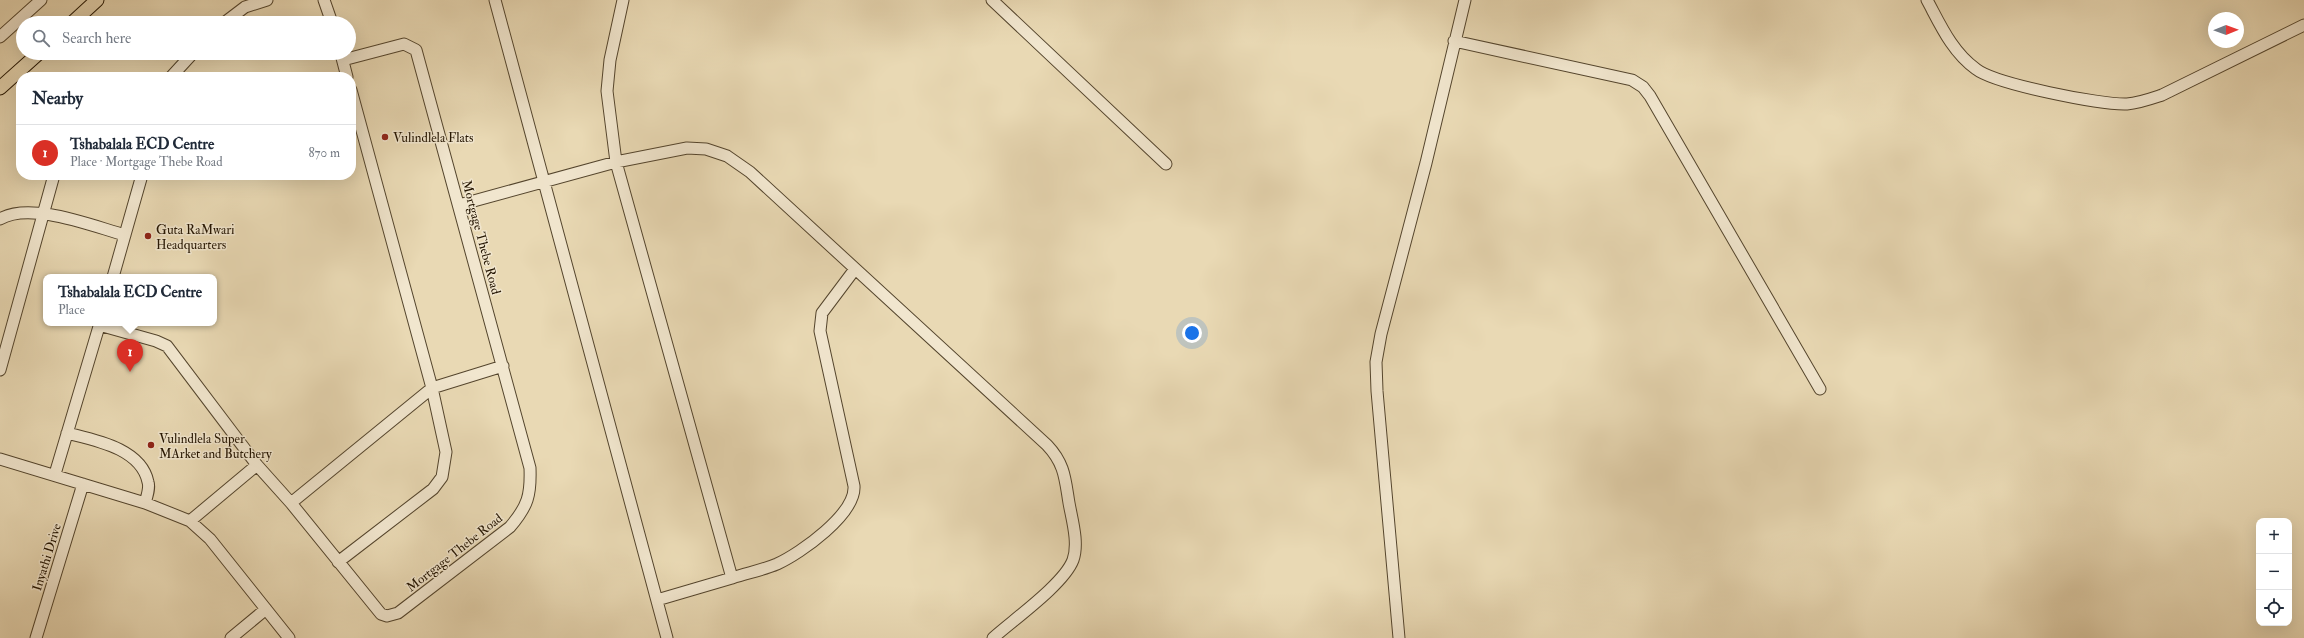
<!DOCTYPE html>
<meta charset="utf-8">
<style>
:root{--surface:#fff;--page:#f6f6f7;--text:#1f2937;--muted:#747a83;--line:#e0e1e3;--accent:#d93025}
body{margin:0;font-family:"IM FELL Double Pica",serif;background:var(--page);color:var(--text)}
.controls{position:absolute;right:12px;bottom:12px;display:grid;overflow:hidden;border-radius:8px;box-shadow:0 4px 16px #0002}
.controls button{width:36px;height:36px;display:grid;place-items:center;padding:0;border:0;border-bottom:1px solid var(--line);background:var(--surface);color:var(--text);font:20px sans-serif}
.compass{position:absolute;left:2208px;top:12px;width:36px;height:36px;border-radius:50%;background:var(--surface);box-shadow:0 4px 16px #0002;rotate:89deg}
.you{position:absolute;left:1192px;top:333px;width:14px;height:14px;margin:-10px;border:3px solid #fff;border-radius:50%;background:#1a73e8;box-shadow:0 0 0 6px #1a73e833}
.badge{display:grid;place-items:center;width:26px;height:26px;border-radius:50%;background:var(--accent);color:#fff;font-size:13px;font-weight:700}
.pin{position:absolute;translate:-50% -33px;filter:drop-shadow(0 1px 2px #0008)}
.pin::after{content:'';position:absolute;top:21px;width:14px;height:12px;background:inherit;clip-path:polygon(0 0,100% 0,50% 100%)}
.popup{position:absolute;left:43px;top:274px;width:174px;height:52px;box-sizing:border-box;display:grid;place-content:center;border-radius:8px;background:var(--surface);filter:drop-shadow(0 1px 3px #0005);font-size:13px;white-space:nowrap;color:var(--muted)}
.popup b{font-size:15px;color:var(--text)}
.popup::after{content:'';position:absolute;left:50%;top:100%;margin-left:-8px;border:8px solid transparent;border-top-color:var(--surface)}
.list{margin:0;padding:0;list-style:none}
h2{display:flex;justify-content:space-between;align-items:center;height:52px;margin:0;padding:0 16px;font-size:17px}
h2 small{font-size:13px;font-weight:400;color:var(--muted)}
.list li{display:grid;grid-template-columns:26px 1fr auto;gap:12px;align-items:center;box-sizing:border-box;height:56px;padding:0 16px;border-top:1px solid var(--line)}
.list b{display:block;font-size:15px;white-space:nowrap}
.list p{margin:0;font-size:13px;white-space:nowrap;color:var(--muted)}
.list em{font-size:13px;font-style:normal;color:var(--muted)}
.icon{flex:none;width:22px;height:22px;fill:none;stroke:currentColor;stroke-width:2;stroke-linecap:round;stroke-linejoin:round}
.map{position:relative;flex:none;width:2304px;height:638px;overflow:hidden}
.search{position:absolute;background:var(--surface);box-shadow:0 4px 16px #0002;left:16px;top:16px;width:340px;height:44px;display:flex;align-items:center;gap:10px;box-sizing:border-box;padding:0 14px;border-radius:22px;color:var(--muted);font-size:15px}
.panel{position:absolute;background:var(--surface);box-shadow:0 4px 16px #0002;left:16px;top:72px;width:340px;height:108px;border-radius:16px}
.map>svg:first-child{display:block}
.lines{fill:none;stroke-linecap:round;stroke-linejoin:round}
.minor-casing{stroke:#54452d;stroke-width:13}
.major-casing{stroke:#231400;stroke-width:15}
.minor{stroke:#f1e6ce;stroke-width:11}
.major{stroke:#e9d9b4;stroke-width:13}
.poi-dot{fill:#8f2418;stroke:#f1e6ce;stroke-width:1.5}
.labels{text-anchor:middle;stroke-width:3;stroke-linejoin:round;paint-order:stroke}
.poi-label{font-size:13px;fill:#231400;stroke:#f1e6ce;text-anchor:start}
.street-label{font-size:13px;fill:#231400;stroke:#f1e6ce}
</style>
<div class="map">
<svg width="2304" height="638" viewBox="0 0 2304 638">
<rect width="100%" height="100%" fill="#e9d9b4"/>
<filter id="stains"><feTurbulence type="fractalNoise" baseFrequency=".005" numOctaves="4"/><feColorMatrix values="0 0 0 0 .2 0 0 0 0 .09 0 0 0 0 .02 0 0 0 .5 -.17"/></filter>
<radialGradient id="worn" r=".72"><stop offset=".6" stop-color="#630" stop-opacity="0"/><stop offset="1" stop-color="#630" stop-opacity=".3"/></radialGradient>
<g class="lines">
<g class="minor-casing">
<path id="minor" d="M324 0 332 23
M495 0 667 638
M623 0 610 60 607 91 616 162 732 578 657 600
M992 0 1166 164
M1927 0C1940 24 1952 52 1976 69 1995 84 2101 105 2127 104 2139 103 2150 99 2162 95L2304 25
M224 23 245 7 267 0
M0 37 41 0
M1454 41 1632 80 1643 87 1650 96 1820 389
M341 54 347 77
M171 77 193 53
M459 205 616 162 687 148 706 149 727 156 750 172 1047 445C1065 464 1065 479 1069 503 1072 520 1079 543 1073 560 1064 584 1013 620 993 638
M0 219C30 201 92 226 125 235
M113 277 142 175
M99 325 156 341 167 346 257 465 291 503 381 614 387 616 398 613 510 527C528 506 531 495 530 468L416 50 404 44 343 60
M0 370 54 175
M67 433C94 440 141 448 148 482 150 488 147 496 145 503
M0 459 145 503 190 521 210 539 289 638
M55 474 100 323
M291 503 432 388 503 366
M190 521 257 465
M338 562 433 489 442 477 446 452 432 388 351 90
M732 578C747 573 763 570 777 564 801 553 856 514 854 486L820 331 822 313 855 269
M36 638 83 484
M231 638 266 609
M1399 638 1377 391 1376 362 1381 334 1426 163 1465 0"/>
</g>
<g class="major-casing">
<path id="major" d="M72 23 97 0
M0 88 39 53"/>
</g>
<use href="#minor" class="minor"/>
<use href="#major" class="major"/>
</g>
<g class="poi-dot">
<circle cx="385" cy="137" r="4"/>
<circle cx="148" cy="236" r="4"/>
<circle cx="151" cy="445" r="4"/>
</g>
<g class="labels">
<g class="poi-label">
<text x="393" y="142">Vulindlela Flats</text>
<text x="156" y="234">Guta RaMwari<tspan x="156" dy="15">Headquarters</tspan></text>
<text x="159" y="443">Vulindlela Super<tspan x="159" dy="15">MArket and Butchery</tspan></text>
</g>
<g class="street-label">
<text transform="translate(482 237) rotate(75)" y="5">Mortgage Thebe Road</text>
<text transform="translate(454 552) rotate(-38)" y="5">Mortgage Thebe Road</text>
<text transform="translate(46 557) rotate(-73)" y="5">Inyathi Drive</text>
</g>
</g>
<rect width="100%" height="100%" filter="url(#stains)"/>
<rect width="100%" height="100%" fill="url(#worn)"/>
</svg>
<div class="controls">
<button>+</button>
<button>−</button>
<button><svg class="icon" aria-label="locate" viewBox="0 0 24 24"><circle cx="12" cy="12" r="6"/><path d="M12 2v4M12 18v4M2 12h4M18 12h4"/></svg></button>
</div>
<svg class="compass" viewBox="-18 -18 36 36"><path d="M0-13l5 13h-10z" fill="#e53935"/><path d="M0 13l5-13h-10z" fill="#747a83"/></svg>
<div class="you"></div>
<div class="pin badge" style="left:130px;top:372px">1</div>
<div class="popup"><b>Tshabalala ECD Centre</b>Place</div>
<div class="search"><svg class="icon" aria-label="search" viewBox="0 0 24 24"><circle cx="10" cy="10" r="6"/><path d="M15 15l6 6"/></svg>Search here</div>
<section class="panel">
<h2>Nearby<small></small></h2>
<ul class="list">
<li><span class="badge">1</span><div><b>Tshabalala ECD Centre</b><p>Place · Mortgage Thebe Road</p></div><em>870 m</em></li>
</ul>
</section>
</div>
